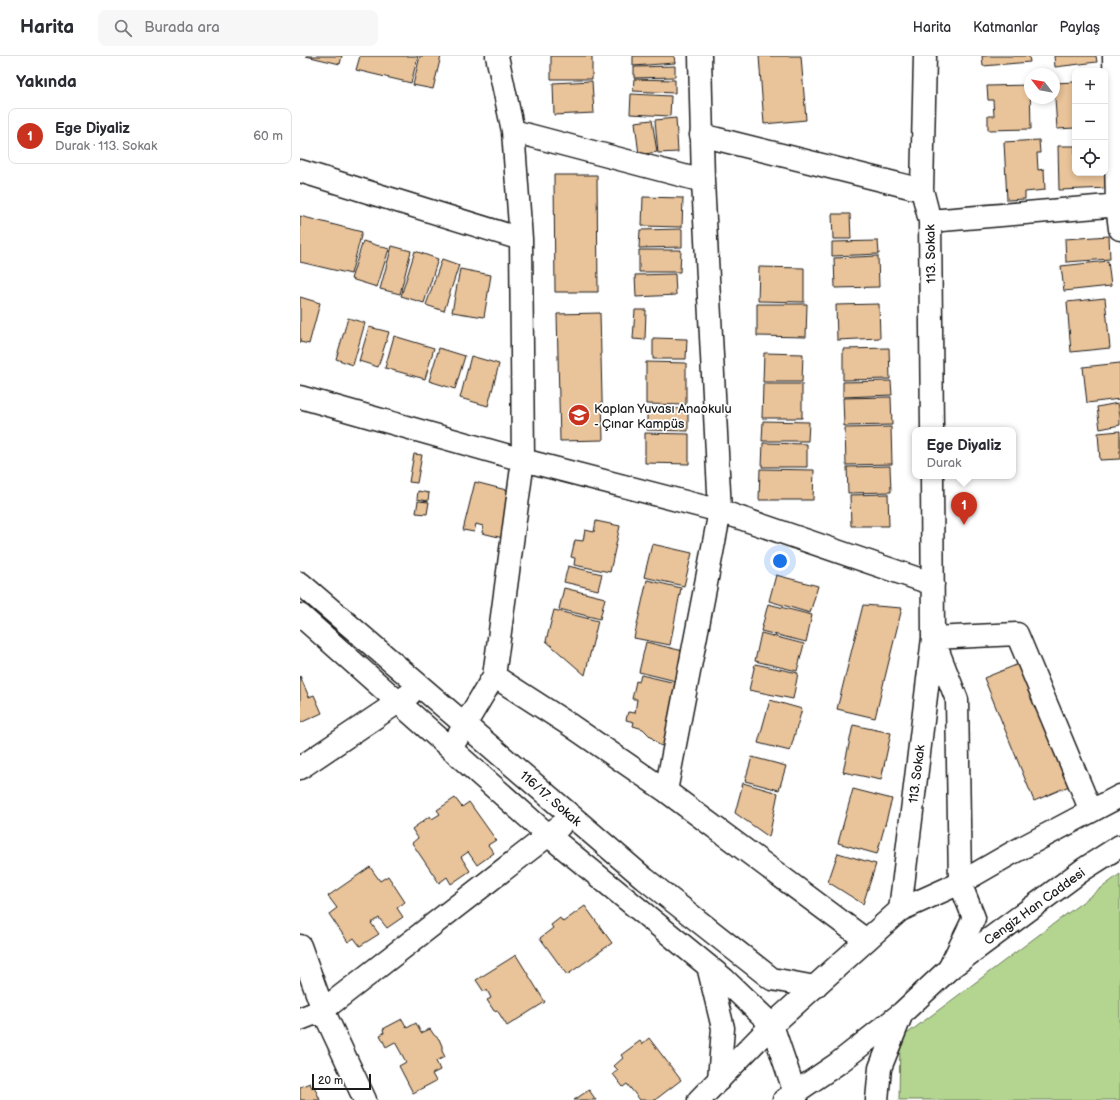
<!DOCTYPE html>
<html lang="tr">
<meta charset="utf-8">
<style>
:root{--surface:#fff;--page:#f7f7f7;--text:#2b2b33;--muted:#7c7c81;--line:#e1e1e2;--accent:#c8321e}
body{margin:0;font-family:"Balsamiq Sans",sans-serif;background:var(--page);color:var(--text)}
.controls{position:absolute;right:12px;top:12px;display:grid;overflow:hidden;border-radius:8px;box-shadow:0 2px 6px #0003}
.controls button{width:36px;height:36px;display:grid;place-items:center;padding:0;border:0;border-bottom:1px solid var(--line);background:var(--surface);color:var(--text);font:20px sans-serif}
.compass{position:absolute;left:724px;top:12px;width:36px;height:36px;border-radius:50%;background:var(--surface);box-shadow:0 2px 6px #0003;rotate:301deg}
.scale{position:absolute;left:12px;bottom:10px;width:59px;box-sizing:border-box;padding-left:4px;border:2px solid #1c1c1c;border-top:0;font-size:11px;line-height:14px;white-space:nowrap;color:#1c1c1c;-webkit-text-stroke:3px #fff;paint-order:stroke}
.you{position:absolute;left:480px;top:505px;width:14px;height:14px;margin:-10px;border:3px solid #fff;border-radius:50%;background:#1a73e8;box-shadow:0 0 0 6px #1a73e833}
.badge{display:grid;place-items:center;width:26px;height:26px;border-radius:50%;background:var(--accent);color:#fff;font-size:13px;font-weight:700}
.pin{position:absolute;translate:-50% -33px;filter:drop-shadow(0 1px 2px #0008)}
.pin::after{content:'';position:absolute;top:21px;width:14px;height:12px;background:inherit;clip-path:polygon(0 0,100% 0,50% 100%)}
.popup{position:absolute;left:612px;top:371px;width:104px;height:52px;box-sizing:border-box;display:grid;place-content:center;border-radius:8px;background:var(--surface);filter:drop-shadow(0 1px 3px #0005);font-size:13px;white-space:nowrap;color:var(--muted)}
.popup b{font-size:15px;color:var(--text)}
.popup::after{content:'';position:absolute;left:50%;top:100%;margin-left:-8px;border:8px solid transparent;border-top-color:var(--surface)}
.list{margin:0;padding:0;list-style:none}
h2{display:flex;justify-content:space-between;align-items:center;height:52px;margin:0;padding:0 16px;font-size:17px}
h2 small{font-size:13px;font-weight:400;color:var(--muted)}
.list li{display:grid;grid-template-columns:26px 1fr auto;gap:12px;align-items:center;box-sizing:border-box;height:56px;margin:0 8px 8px;padding:0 8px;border:1px solid var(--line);border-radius:8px}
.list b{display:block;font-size:15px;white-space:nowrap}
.list p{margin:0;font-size:13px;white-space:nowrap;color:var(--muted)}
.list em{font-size:13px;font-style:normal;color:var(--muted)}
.icon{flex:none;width:22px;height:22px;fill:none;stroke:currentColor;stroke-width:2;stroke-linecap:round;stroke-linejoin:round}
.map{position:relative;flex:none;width:820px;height:1044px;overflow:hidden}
header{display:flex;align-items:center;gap:24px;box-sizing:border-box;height:56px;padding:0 20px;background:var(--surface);border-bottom:1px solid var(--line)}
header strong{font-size:19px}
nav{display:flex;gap:22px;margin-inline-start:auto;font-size:14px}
.search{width:280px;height:36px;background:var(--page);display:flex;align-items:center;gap:10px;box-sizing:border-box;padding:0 14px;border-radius:8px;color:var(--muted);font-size:15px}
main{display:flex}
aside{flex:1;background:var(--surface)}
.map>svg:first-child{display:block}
.green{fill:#b3d590;stroke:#687856}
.building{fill:#e9c399;stroke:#1c1c1c}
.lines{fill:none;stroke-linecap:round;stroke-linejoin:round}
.minor-casing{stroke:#1c1c1c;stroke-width:25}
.major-casing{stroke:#1c1c1c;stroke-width:25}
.minor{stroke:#fff;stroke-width:22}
.major{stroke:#fff;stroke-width:22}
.labels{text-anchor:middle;stroke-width:3.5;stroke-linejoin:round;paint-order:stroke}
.street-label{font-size:13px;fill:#1c1c1c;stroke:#fff}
.poi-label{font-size:13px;fill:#1c1c1c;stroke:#fff;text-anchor:start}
</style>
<header>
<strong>Harita</strong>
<div class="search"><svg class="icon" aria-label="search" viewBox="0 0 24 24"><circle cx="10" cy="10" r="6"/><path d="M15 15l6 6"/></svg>Burada ara</div>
<nav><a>Harita</a><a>Katmanlar</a><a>Paylaş</a></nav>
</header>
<main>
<aside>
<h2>Yakında<small></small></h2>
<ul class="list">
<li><span class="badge">1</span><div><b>Ege Diyaliz</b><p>Durak · 113. Sokak</p></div><em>60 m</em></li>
</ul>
</aside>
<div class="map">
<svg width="820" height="1044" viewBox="0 0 820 1044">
<rect width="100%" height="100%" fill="#fff"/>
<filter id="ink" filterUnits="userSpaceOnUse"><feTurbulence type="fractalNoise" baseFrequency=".025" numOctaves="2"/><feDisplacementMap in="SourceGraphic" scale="8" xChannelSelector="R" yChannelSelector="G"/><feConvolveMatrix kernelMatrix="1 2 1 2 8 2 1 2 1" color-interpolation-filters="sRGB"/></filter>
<g filter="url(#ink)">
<path class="green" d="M820 818V1044H599L600 983Z"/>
<path class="building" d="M6 0H42L40 8Z
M60 0H118L111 27 56 14Z
M120 0H141L133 33 113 29Z
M251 0H292V23H251Z
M333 0H374L375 7 333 10Z
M459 0H501L506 64 464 68Z
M682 0H729L730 6 683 10Z
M754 0H796L797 6 755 11Z
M375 10V21L334 22V11Z
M334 23 375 24V37L333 35Z
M292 25 294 57 254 59 253 27Z
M775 26V72L757 73 754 27Z
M730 29 731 73 688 74V60H694L693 44H688L687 30Z
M331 38 371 40 370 60 330 58Z
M376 62 378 96 358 97 355 64Z
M352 64 357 96 339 99 335 66Z
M739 84 740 97H737L738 114 744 113 745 134 725 136V143L707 144 704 86Z
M805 89 809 132 759 134 758 90H775V117H805Z
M254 119H297L298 236H255Z
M343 141 383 142 382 171 342 170Z
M532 158H550L551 183H533Z
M0 160 62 176 51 218 0 206Z
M382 173V191L339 192 340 174Z
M809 180 810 203 766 206 765 183Z
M63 185 89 193 77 231 51 223Z
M578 185 579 198 532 200V186Z
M92 190 111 195 100 238 80 233Z
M339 194H381L380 216H339Z
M115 195 138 203 124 247 101 240Z
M578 200 579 231 535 232 534 202Z
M142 203 159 209 144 255 126 249Z
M808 205 811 230 764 235 761 210Z
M459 211 504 212V246L458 245Z
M160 213 191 219 184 261 152 256Z
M375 218 376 239 336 241 335 219Z
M0 241 20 247 9 288 0 286Z
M805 242 810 292 771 296 767 246Z
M457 248H507L506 281 457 280Z
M579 248 580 282 537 284 536 249Z
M335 254H346L345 284 333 283Z
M300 257 303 384 260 385 257 258Z
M48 262 65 267 53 309 36 303Z
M69 271 89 276 78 311 59 305Z
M94 280 134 292 125 323 85 312Z
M353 282 387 283 386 303H353Z
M139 292 165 300 155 333 129 325Z
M589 292 590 323 543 324V293Z
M464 297 503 298 502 326H463Z
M171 300 199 308 188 350 160 342Z
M346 306 386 307V349L346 348Z
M820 307V343L787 347 783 311Z
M591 325 592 339 543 341V326Z
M463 328H502V362H462Z
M591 341 592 369 544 370 543 342Z
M818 347 820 359V369L800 373 797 351Z
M347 352 388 353V375L347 374Z
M463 365 509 366 508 385H462Z
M591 371 592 408 546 409 545 372Z
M820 375V403L800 404 798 377Z
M345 377 389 378V408L345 407Z
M463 387 507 388V411H462Z
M114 398 122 399 117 427 109 426Z
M590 410 591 436 548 437 547 411Z
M460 413 514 414 513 444H459Z
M175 426 214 436 203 482 182 477 183 470 176 468 174 476 163 474Z
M118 435 129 437 128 445 117 443Z
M588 438 589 470H551L550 439Z
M118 445 129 446 127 458 116 457Z
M296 465 320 470 310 516 274 509 275 502 271 501 275 484 283 485 285 474 294 476Z
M352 488 392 497 384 530 344 521Z
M268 510 302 518 298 534 264 526Z
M476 519 518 530 510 557 469 545Z
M347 524 381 532 370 589 334 582Z
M264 532 305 542 300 563 259 553Z
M468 548 512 559 506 586 461 575Z
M563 549 602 552 575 662 537 653Z
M254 554 298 565 285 619 246 585Z
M461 577 504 588 497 615 455 605Z
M346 586 387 596 380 626 339 616Z
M726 605 776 727 734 745 684 622Z
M455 608 498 617 493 643 449 634Z
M341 619 380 628 367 691 359 689 343 673 333 670 334 666 326 664 328 656 335 657 337 643H332L336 625 339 626Z
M0 620 9 641 14 639 22 657 0 667Z
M470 644 502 653 490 695 458 687Z
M553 669 591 677 581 724 543 716Z
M452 701 486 710 479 734 445 725Z
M443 727 478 737 469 781 435 757Z
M553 733 592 743 577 798 538 787Z
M155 742 162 751 169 746 196 784 188 789 194 797 177 809 168 796 161 801 170 815 151 828 147 821 139 827 112 787 118 782 112 773 130 760 132 763 140 758 137 754Z
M538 797 576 808 563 848 528 826Z
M70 811 80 825 88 820 105 846 97 852 103 861 87 872 79 862 71 867 79 878 60 890 54 882 48 886 29 858 37 852 28 840Z
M285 850 312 887 267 919 240 882 253 872 251 869 260 862 263 866Z
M216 899 245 946 207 970 197 954 194 955 187 944 191 942 187 934 184 936 176 924Z
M102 963 107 972 116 967 121 977 130 973 134 979 139 983 142 990V995L145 1001 136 1005 140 1014 132 1018 136 1025 113 1037 99 1010 106 1006 95 986 86 991 80 979 84 977 83 973Z
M349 982 381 1024 355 1044H340L327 1028 323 1031 313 1018 318 1014 314 1010 323 1002 321 999 340 985 342 988Z
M10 1027 12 1032 14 1030 20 1044H0V1031Z
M289 1034 296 1044H274Z"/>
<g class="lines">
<g class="minor-casing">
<path id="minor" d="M400 0 403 125 420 455 366 735 566 884
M625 0 622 134 630 165 632 374
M814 0 817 149 820 173
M213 75 403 125
M401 79 622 134
M0 115 221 183
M630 165 820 149
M0 341 223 404 420 455 633 528
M0 527 345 823 472 923 515 931
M0 559 248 779 424 923 472 969
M633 582 717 578 791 755
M634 585 657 644 660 827 674 862 649 913
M194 620 270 669 366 735
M151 692 194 620 223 404 221 183 213 75 197 0
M0 712 110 638
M600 854 633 582 632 420
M0 890 23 954 65 1044
M408 910 423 972 419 1024
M0 963 23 954 260 770"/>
</g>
<g class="major-casing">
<path id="major" d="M472 969 495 1037 496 1044
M399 1044 472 969 600 854 660 827 712 797 820 740
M484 1044 537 1008 602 957 649 913 784 813 820 790
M577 1044 580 1012 602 957"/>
</g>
<use href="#minor" class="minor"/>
<use href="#major" class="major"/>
</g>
</g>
<defs>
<g id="school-disc" transform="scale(1.15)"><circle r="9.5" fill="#c8321e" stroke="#fff"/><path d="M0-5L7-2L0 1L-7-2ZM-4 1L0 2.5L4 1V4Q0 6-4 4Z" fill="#fff"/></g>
</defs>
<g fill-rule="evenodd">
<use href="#school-disc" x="279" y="359"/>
</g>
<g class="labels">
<g class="street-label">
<text transform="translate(630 198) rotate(-91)" y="5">113. Sokak</text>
<text transform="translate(616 718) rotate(-83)" y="5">113. Sokak</text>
<text transform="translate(251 742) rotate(41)" y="5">116/17. Sokak</text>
<text transform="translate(734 850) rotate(-36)" y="5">Cengiz Han Caddesi</text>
</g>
<g class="poi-label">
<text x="294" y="357">Kaplan Yuvası Anaokulu<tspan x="294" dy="15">- Çınar Kampüs</tspan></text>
</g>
</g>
</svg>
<div class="controls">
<button>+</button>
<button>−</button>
<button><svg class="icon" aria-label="locate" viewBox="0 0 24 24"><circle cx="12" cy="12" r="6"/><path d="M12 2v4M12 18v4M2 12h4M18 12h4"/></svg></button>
</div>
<svg class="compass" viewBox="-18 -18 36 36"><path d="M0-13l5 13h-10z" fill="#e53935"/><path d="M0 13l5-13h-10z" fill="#7c7c81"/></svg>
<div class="scale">20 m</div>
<div class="you"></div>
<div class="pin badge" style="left:664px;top:469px">1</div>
<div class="popup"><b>Ege Diyaliz</b>Durak</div>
</div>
</main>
